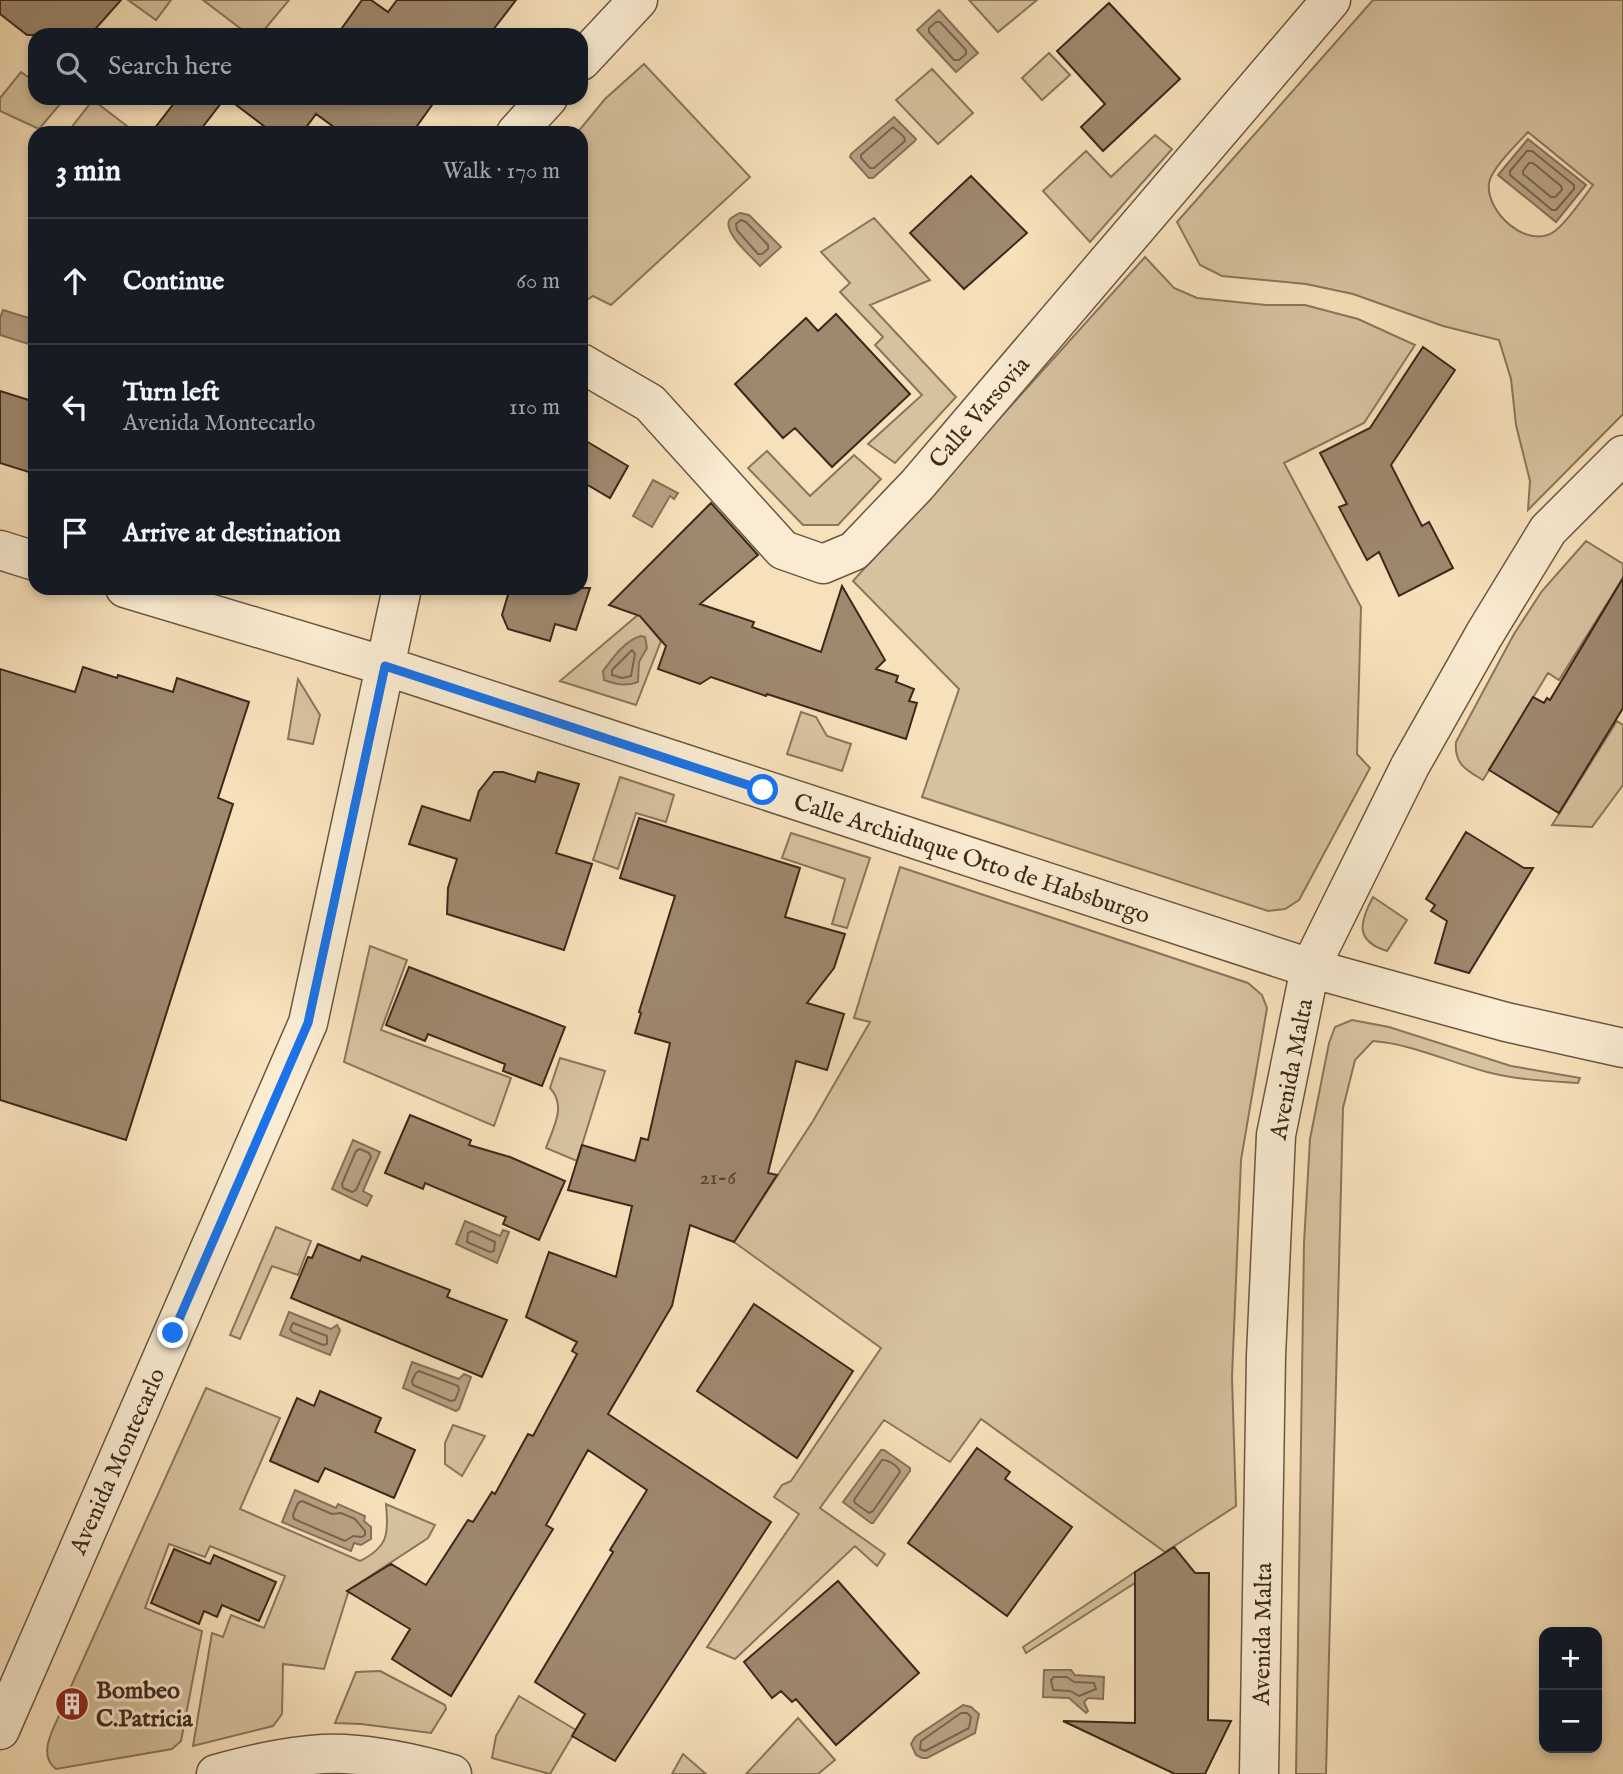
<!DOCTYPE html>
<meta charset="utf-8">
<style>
:root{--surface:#171b24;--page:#20242c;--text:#f1f3f6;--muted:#9ea1a6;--line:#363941}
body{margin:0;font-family:"IM FELL English",serif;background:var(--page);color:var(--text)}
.controls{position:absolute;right:21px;bottom:21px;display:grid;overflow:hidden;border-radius:14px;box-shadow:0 4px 10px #0003}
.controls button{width:63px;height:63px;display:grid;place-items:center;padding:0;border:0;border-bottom:2px solid var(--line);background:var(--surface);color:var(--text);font:35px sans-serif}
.stop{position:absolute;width:21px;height:21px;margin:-16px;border:5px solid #1a73e8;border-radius:50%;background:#fff}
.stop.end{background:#1a73e8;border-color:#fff;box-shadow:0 2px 7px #0008}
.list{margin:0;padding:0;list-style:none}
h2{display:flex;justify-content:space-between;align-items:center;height:91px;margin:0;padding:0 28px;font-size:30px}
h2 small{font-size:23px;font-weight:400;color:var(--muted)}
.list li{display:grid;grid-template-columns:46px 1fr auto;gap:21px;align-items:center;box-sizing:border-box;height:126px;padding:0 28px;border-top:2px solid var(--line)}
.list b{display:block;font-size:26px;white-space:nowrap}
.list p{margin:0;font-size:23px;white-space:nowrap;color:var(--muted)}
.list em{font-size:23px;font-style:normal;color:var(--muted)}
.icon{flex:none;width:38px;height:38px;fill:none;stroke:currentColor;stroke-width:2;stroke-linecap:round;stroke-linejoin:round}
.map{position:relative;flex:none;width:1623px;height:1774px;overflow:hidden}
.search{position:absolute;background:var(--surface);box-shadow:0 4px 10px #0003;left:28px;top:28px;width:560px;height:77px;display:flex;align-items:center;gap:18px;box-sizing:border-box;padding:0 24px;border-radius:21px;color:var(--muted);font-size:26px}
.panel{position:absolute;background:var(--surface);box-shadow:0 4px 10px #0003;left:28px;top:126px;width:560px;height:469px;border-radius:21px}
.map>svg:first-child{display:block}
.green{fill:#d7c29f;stroke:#8a755d;stroke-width:2;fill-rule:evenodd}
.water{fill:#b8a284;stroke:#87715a;stroke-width:2}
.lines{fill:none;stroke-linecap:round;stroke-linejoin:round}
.shore{stroke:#7a6550;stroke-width:2}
.building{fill:#9e886e;stroke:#3d281b;stroke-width:2}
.minor-casing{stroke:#6c5643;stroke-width:41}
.minor{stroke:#faecd2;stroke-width:38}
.route{stroke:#1a73e8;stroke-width:9}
.labels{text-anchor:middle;stroke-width:6;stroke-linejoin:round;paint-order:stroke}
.number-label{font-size:21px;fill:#554030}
.street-label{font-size:24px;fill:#3d281b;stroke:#faecd2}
.poi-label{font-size:24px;font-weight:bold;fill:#3d281b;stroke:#faecd2;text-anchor:start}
</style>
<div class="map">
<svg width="1623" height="1774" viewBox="0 0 1623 1774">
<rect width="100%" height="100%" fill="#f7e1ba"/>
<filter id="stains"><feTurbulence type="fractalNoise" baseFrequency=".00286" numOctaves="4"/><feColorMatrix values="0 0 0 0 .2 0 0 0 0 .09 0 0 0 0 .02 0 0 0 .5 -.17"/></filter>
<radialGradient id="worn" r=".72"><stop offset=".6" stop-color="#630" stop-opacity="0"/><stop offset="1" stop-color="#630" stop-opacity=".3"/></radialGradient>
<path class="green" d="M128 0H171L156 20Z
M203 0H289L260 35H249Z
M969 0H1037L998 32Z
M1373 0H1623V414L1528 510 1530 481 1516 425 1511 379 1499 340 1443 326 1353 294 1306 284 1222 276 1200 265 1177 222ZM1528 132 1593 185C1583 198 1568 221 1555 231 1528 251 1485 212 1489 183 1491 169 1518 143 1528 132Z
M1049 53 1070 75 1042 100 1022 78Z
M644 64 750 177 611 305 593 296 581 304V133H577L605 99Z
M932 69 973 113 938 144 896 100Z
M21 72 35 82V98H57L62 102 39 129 0 111V98Z
M93 100 136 133H67Z
M1155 135 1172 149 1090 242 1043 191 1086 151 1111 177Z
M874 218 930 280 870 305 956 397 895 463 868 444 922 395 875 345 883 337 840 292 850 283 821 252Z
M1145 257 1174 288 1197 298 1266 305H1305L1358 319 1415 345 1364 423 1284 463 1361 607 1357 754 1370 768 1299 900 1285 909 1268 911 922 797 959 689 853 581Z
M767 451 810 496 854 455 881 479 838 525H803L748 468Z
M1586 541 1623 564V578L1559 680 1548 673 1483 780C1466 770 1454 764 1456 742L1514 634 1542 591Z
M639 614 661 641 636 705 560 681Z
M298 679 320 715 313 744 288 739Z
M801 712 816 717 827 736 851 744 842 771 787 754Z
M1617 721 1623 725V785L1592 827 1552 825Z
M620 777 674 795 666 822 636 813 618 869 593 860Z
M791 833 870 858 847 928 832 924 845 879 782 858Z
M900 867 1248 983 1262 995 1267 1008 1241 1160 1232 1377 1236 1506 1165 1552 981 1419 950 1462 884 1420 820 1508 885 1554 877 1566 855 1546 735 1659 707 1647 799 1514 774 1497 782 1485 791 1481 881 1348 734 1242 813 1121 870 1022 854 1018Z
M1373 897 1407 920 1387 951C1355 941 1359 923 1373 897Z
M370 946 407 960 381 1030 511 1078 494 1126 344 1062Z
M1352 1020 1389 1027 1511 1066 1580 1078 1578 1083C1548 1081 1517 1080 1487 1072 1449 1062 1412 1044 1373 1041L1355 1060 1343 1108 1326 1774H1296L1304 1243 1310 1139 1329 1043 1335 1027Z
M560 1058 605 1071 577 1161 546 1148C553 1128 567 1106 550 1088Z
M276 1227 311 1241 298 1275 272 1266 240 1339 230 1335Z
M206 1388 280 1418 240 1509 360 1561C388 1547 389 1534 386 1504L435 1525 428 1538 349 1590 324 1669 283 1664 282 1714 273 1726 193 1746 212 1633 223 1637 231 1615 264 1628 285 1576 210 1546 205 1557 169 1544 145 1608 202 1631 181 1741 172 1749 56 1769C36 1754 55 1726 63 1707L76 1712 80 1701 67 1696 68 1693Z
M453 1425 485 1436 462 1476 445 1464V1443Z
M1135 1572 1141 1579 1026 1653 1023 1647Z
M380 1671 445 1705 446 1709 431 1733 361 1724 335 1723 356 1672Z
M519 1696 576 1730 550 1774 492 1758 496 1736Z
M798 1718 835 1760 818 1774H746Z
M683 1754 706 1774H672Z"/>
<path class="water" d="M939 10 978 53 956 72 917 30Z
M894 117 916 139 915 141 873 178H869L850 157 851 154Z
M1528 139 1586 185 1556 222 1498 175Z
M740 213 749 215 781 247 760 266C752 257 721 231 730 219 731 218 739 213 740 213Z
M3 310 35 320V346L0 335V318Z
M653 480 678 493 674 499 670 496 652 527 633 516Z
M641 636 645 637 647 648 639 662 638 682C625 687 616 684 604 680L603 671C613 658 625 640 641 636Z
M353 1140 380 1152 363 1191 372 1196 367 1206 332 1189Z
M465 1221 500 1236 503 1230 509 1232 497 1263 456 1244Z
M289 1312 331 1329 337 1325 340 1330 330 1355 280 1335Z
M412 1362 459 1379 464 1374 471 1377 459 1409 456 1411 403 1388Z
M881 1450H884L910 1468V1471L873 1523H871L843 1502Z
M295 1490 336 1508 338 1504 365 1516 364 1521 371 1527V1539L361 1545 354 1543 351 1551 282 1522Z
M1044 1670H1071L1075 1675 1104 1677 1103 1699 1088 1698 1084 1702 1088 1711 1086 1713 1069 1698 1043 1697Z
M963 1705 971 1707 979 1714 975 1733 927 1758H922L916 1755 911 1744 915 1737Z"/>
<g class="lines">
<path class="shore" d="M936 22H940L966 50V54L959 60H954L929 32V28Z
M893 127 904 137 905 141 874 168H870L861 158V155Z
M1527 151H1532L1574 185V189L1556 210H1552L1510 175V171Z
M1529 163H1533L1561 186 1562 190 1555 197H1551L1523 174V171Z
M741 220 746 222 768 245V249L762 254H758L737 230 736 224Z
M632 650 635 654 631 676 622 678 612 675V670Z
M360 1149 369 1153 371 1157 356 1190 352 1192 343 1188 342 1184 356 1151Z
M472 1231 495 1242 494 1251 490 1252 467 1242 468 1233Z
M293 1323 327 1336V1344L323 1345 292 1332 290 1329Z
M419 1371 458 1386 459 1390 455 1400 451 1401 413 1385 412 1381 416 1373Z
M882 1460C888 1459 899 1467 900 1472L873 1511 869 1513 855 1503 854 1500Z
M302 1501 332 1514 341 1513 355 1519 365 1531V1535L362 1537 353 1536 345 1541 294 1519 293 1515 298 1503Z
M1054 1677H1067L1074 1682 1094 1683 1096 1689 1079 1696 1070 1691 1053 1690 1051 1680Z
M961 1713H967L971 1717 969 1728 925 1751 920 1749 921 1741Z"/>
</g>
<path class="building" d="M0 0H121L90 35H27L0 14Z
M362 0H371L388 12 397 0H516L489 35H337Z
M1109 3 1180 79 1103 151 1081 127 1105 104 1057 51Z
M178 98H225L198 133H151Z
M227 98H437L412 133H342L316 114 302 133H273Z
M971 176 1027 233 964 289 910 233Z
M836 314 910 394 832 467 795 428 783 438 735 384 806 318 818 331Z
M1423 347 1455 370 1391 465 1422 526 1429 522 1453 568 1399 596 1379 552 1367 560 1339 507 1347 504 1320 453 1370 428Z
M0 391 35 402V474L0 463Z
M581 438 628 466 610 498 581 481Z
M711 503 758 555 700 604 754 622 752 627 821 652 842 586 885 660 876 669 898 676 896 682 914 689 909 701 917 703 906 739 767 694 766 696 711 677 700 684 658 669 666 646 640 616 609 605Z
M1623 578V708L1559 813 1489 770 1533 697 1544 703 1547 698 1550 700Z
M510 588H590L576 630 555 624 550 641 508 629 502 615Z
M83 667 117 678 118 675 173 692 177 678 249 702 218 798 233 804 126 1140 0 1100V669L75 692Z
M494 772H503L535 782 538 772 579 784 556 853 592 864 564 950 447 914 448 888 457 859 409 844 422 806 470 821 479 791Z
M639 818 800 868 785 917 845 934 834 968 807 1003 844 1014 827 1070 796 1061 768 1173 777 1175 734 1242 690 1225 672 1306 608 1414 771 1522 615 1761 572 1736 585 1714 535 1682 613 1552 610 1550 647 1490 588 1450 546 1525 553 1529 451 1696 392 1659 410 1629 347 1591 391 1564 426 1585 468 1520 473 1522 492 1492 495 1494 528 1434 533 1436 577 1354 572 1351 577 1342 526 1317 549 1252 616 1277 632 1206 568 1190 582 1145 635 1161 641 1138 648 1140 670 1043 635 1033 641 1013 639 1012 675 896 620 878Z
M1466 832 1524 868H1533L1469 973 1435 963 1447 921 1431 911 1435 905 1426 899Z
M409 967 565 1027 542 1086 503 1071 505 1064 428 1034 425 1041 386 1025Z
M410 1115 471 1140 469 1145 510 1157 565 1181 539 1240 503 1224 506 1217 425 1183 423 1189 385 1173Z
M318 1244 360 1261 362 1256 450 1290 447 1297 507 1320 482 1377 291 1298 308 1257 312 1258Z
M754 1304 853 1371 797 1458 697 1391Z
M320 1391 381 1418 375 1432 415 1450 394 1498 325 1468 318 1482 270 1461 297 1398 314 1406Z
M977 1448 1010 1472 1005 1479 1072 1527 1007 1616 908 1543Z
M1174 1547 1195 1573H1209L1208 1720 1231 1721 1205 1774H1175L1063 1721 1135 1723V1572Z
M174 1549 210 1564 214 1555 276 1582 259 1621 222 1605 217 1617 204 1611 199 1624 151 1603Z
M838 1581 919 1673 836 1745 796 1699 792 1702 781 1691 772 1698 744 1662Z"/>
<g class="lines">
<g class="minor-casing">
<path id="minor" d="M581 61 638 0
M516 133 548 98
M581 363 650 403 783 550 823 564 854 551 917 485 1331 0
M0 550 35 561
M125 588 385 666 1310 968 1506 1022 1623 1048
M0 1730 308 1023 402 588
M216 1774C256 1763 303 1752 345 1754 382 1756 417 1764 452 1774
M1259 1774 1266 1356 1276 1135 1310 968 1410 766 1484 635 1548 530 1623 455"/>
</g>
<use href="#minor" class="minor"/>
</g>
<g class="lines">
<path class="route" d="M173 1333 308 1023 385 666 763 790"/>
</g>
<defs>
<g id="building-disc" transform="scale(1.75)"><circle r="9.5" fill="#8f2418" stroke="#faecd2"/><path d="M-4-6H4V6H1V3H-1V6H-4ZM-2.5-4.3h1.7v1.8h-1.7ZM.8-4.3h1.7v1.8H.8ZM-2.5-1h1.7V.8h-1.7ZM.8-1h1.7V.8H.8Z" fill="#fff"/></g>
</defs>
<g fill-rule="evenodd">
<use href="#building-disc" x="72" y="1704"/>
</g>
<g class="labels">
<g class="number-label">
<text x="718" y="1184">21-6</text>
</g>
<g class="street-label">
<text transform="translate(979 412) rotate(-49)" y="8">Calle Varsovia</text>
<text transform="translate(972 858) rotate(18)" y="8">Calle Archiduque Otto de Habsburgo</text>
<text transform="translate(1291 1069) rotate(-79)" y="8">Avenida Malta</text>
<text transform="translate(117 1461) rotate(-66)" y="8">Avenida Montecarlo</text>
<text transform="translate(1262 1634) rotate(-89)" y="8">Avenida Malta</text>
</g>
<g class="poi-label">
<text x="96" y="1698">Bombeo<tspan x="96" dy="28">C.Patricia</tspan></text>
</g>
</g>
<rect width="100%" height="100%" filter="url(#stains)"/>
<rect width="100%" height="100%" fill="url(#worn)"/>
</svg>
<div class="controls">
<button>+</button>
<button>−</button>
</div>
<div class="stop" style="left:763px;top:790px"></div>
<div class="stop end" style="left:173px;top:1333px"></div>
<div class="search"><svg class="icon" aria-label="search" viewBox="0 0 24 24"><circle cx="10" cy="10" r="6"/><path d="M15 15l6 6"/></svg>Search here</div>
<section class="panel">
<h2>3 min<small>Walk · 170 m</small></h2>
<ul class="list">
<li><svg class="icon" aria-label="ahead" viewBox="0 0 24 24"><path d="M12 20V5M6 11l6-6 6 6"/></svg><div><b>Continue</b></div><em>60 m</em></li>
<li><svg class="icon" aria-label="left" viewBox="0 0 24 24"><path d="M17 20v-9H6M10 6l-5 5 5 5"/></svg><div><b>Turn left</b><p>Avenida Montecarlo</p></div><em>110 m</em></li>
<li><svg class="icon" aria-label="arrive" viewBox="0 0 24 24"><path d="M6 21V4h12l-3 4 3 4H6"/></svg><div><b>Arrive at destination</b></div></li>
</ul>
</section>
</div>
